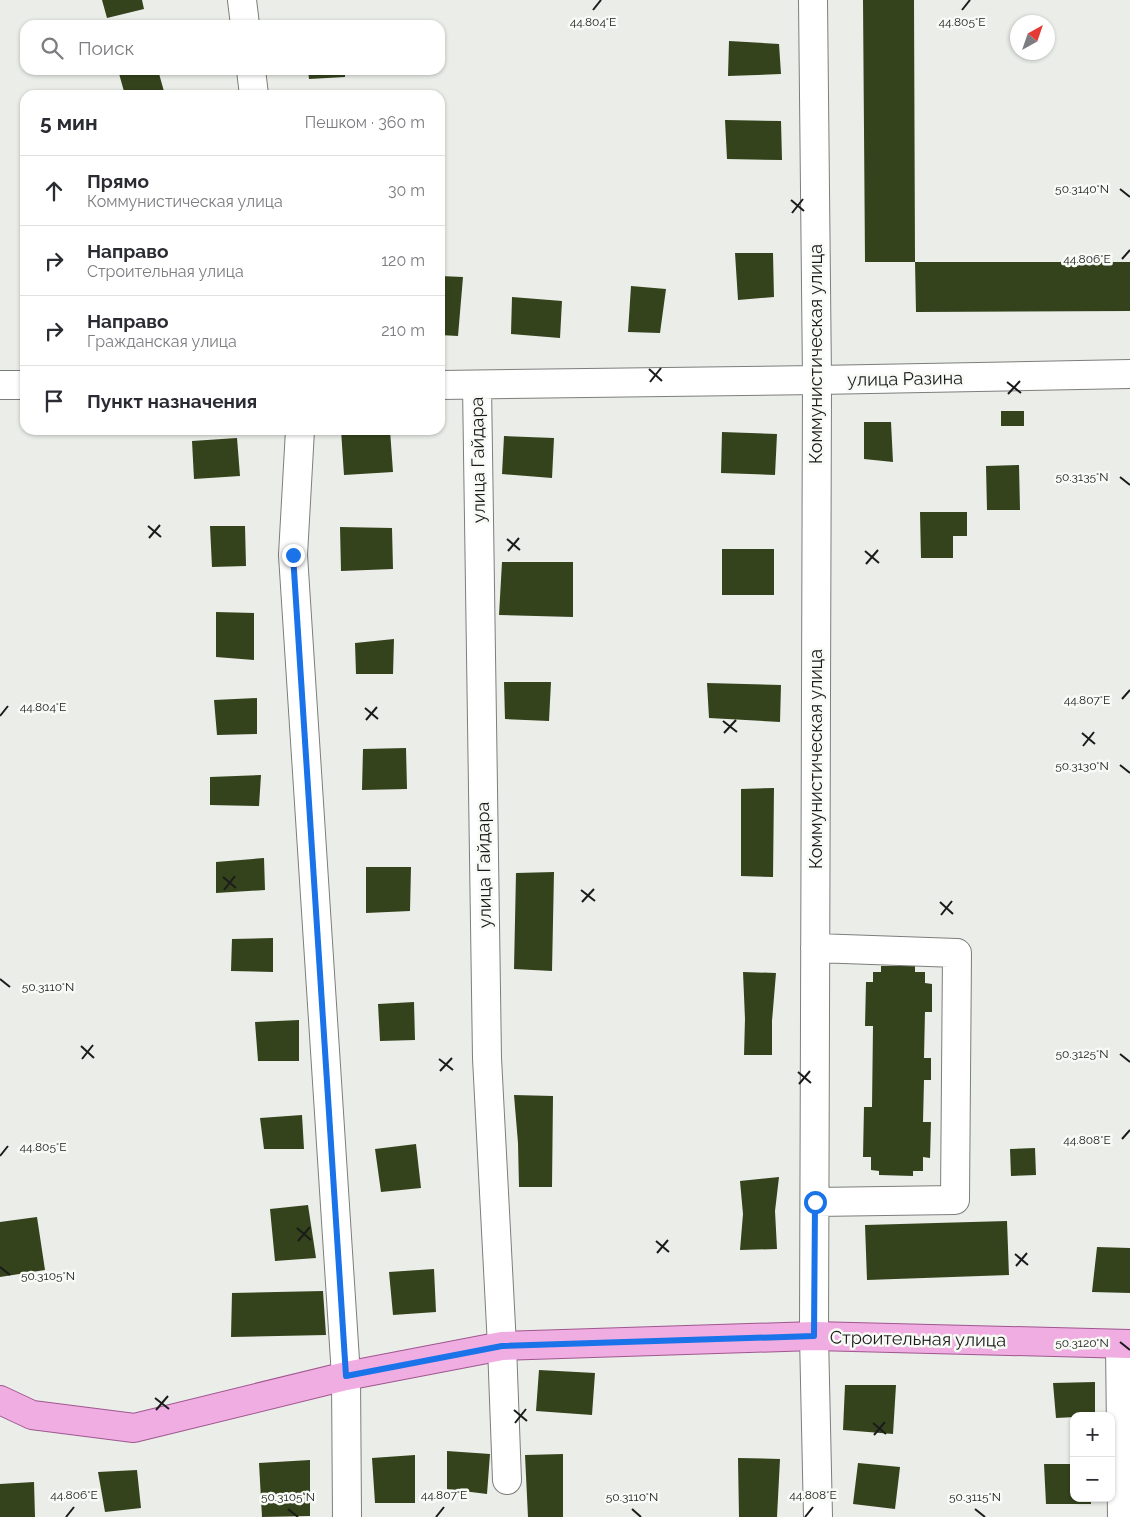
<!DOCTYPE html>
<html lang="ru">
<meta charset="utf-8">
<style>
:root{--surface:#fff;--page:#f2f2f3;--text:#2b2b33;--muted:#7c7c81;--line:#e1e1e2}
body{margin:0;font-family:Raleway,sans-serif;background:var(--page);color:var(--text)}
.controls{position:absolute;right:15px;bottom:15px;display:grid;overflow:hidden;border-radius:10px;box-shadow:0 1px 4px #0004}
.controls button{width:45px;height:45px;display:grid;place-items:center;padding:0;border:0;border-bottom:1px solid var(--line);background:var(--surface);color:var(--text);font:25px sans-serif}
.compass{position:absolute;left:1010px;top:15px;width:45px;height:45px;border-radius:50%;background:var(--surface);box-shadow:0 1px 4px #0004;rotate:40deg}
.stop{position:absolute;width:15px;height:15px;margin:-11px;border:4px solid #1a73e8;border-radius:50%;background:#fff}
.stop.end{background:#1a73e8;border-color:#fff;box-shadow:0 1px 5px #0008}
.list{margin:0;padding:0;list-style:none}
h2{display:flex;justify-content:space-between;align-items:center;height:65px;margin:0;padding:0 20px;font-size:21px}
h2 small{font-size:16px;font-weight:400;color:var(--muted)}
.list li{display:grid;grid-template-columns:32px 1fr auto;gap:15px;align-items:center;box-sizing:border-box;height:70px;padding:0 20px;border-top:1px solid var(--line)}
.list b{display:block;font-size:19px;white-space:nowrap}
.list p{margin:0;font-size:16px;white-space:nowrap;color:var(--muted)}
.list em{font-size:16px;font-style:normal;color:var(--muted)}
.icon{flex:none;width:28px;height:28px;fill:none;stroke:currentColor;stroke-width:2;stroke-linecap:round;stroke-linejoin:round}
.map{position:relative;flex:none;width:1130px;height:1517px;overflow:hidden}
.search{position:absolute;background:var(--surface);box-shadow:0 1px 4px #0004;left:20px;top:20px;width:425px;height:55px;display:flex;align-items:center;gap:12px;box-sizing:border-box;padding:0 18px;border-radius:15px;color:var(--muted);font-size:19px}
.panel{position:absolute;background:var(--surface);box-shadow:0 1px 4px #0004;left:20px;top:90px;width:425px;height:345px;border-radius:15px}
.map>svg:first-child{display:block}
.building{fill:#34431c}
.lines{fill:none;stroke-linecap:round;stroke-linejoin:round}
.minor-casing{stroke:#7c7e7b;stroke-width:30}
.major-casing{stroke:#9f578f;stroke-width:30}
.minor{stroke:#fff;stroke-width:28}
.major{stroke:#f0ade2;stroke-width:28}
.route{stroke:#1a73e8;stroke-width:6}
.ticks{fill:none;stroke:#1a1b1a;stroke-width:2}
.labels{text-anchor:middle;stroke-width:5;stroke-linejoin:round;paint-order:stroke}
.street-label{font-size:18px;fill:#1a1b1a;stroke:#f8faf6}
.ticks-label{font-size:12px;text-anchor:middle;fill:#1a1b1a;stroke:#f8faf6;stroke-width:5;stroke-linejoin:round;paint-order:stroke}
</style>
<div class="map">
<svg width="1130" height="1517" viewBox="0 0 1130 1517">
<rect width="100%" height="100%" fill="#ebede9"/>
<path class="building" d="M102 0H142L144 9 107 18Z
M863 0H914L915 262H865Z
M729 41 779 44 781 74 728 76Z
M118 70H158L165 95H125Z
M308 70H345V77L309 79Z
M725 120 781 121 782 160 727 159Z
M735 253H773L774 297 738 300Z
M915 262H1130V311L916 312Z
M440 276 463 277 458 336 440 335Z
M631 286 666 289 660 333 628 332Z
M512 297 562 301 560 338 511 334Z
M1001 411H1024V426H1001Z
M864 422H891L893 462 864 459Z
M341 430H390L393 472 344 475Z
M722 432 777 434 775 475 721 473Z
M504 436 554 438 552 478 502 474Z
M237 438 240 476 194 479 192 441Z
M1019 465 1020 510H987L986 466Z
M920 512H967V536H953V558H921Z
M210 526H245L246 566 212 567Z
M340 527 392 528 393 569 341 571Z
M722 549H774V595H722Z
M502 562H573V617L499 615Z
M216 612 254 613V660L216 657Z
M394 639 393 674H356L355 643Z
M504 682H551L549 721 505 719Z
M707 683 781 685 780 722 709 718Z
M257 698V734L217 735 214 700Z
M406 748 407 789 362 790 363 749Z
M261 775 259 806 210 805V777Z
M774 788 773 877 741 876V789Z
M264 858 265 890 216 893V862Z
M366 867H411L410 911 366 913Z
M554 872 552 971 514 969 516 873Z
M273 938V972L231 971 232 939Z
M881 966H915V972H925V983L932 984V1012H925L924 1058H931V1080H924L923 1122H931L930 1158 923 1157V1171H913V1176L879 1175V1171L871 1170V1157H863L864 1107H872L873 1026H865L866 982H873V972H881Z
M743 972 776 973 772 1021V1055H744L745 1019Z
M414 1002 415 1040 380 1041 378 1004Z
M299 1020V1061H258L255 1022Z
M514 1095 553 1096 552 1187H519L518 1143Z
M302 1115 304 1149H264L260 1118Z
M416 1144 421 1188 381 1192 375 1149Z
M1035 1148 1036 1175 1011 1176 1010 1149Z
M779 1177 775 1211 777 1249 740 1250 743 1214 740 1181Z
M308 1205 316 1258 275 1261 270 1209Z
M37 1217 45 1270 0 1277V1222Z
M1007 1221 1009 1275 867 1280 865 1225Z
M1097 1247 1130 1248V1293L1092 1292Z
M434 1269 436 1312 393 1315 389 1272Z
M323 1291 326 1335 231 1337 232 1293Z
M539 1370 595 1373 592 1415 536 1411Z
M1095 1382V1416L1056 1418 1053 1383Z
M845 1385H896L893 1434 843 1430Z
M447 1451 490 1454 487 1494 447 1489Z
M563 1454V1517H528L525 1455Z
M415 1455V1503H375L372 1458Z
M738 1458 780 1459 777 1517H739Z
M310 1460V1516L262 1517 259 1463Z
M858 1463 900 1467 895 1509 853 1504Z
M1044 1464H1074V1498H1091V1504H1046Z
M137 1470 141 1508 105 1512 98 1472Z
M34 1482 35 1517H0V1484Z"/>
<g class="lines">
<g class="minor-casing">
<path id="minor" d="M242 0 245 25
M813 0 817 380 814 1336 818 1517
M251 70 254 95
M0 385H25
M440 385 817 380 1130 374
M477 385 487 1058 502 1346 507 1480
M300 430 293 555 346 1376 347 1517
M815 1202 955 1200 957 953 815 948
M1120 1344 1122 1517"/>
</g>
<g class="major-casing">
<path id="major" d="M0 1400 32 1415 134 1428 346 1376 502 1346 814 1336 1130 1344"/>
</g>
<use href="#minor" class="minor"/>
<use href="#major" class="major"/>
</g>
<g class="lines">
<path class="route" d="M293 555 346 1376 502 1346 814 1336 815 1202"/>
</g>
<path class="ticks" d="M593 10 601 0M962 10 970 0M1120 189 1130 197M791 200 804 211M792 213 803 199M1122 259 1130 250M649 369 662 381M650 382 661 368M1007 382 1021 393M1008 394 1020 381M1120 477 1130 485M148 526 161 537M149 538 160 525M507 539 520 550M508 551 519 538M865 551 879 563M866 564 878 550M1122 699 1130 690M365 708 378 719M0 716 8 706M366 720 377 707M723 721 737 732M724 733 736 720M1082 733 1095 744M1083 746 1094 732M1120 765 1130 773M223 877 236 888M224 890 235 876M581 890 595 901M582 902 594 889M940 902 953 914M941 915 952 901M0 979 10 987M81 1046 94 1058M1120 1054 1130 1062M82 1059 93 1045M439 1059 453 1070M440 1071 452 1058M798 1072 811 1083M799 1084 810 1071M1122 1139 1130 1130M0 1156 8 1146M297 1228 311 1240M298 1241 310 1227M656 1241 669 1252M657 1253 668 1240M1015 1254 1028 1265M1016 1266 1027 1253M0 1267 10 1275M1120 1342 1130 1350M155 1398 169 1409M156 1410 168 1396M514 1410 527 1421M515 1423 526 1409M873 1423 886 1434M874 1435 885 1422M288 1509 298 1517M632 1509 641 1517M975 1509 985 1517M66 1517 74 1507M436 1517 444 1507M805 1517 813 1507"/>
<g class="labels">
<g class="street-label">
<text transform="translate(816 354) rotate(-90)" y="6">Коммунистическая улица</text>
<text transform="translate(905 379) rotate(-1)" y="6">улица Разина</text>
<text transform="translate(478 460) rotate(-91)" y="6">улица Гайдара</text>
<text transform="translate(816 759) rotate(-90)" y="6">Коммунистическая улица</text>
<text transform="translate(484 865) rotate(-91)" y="6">улица Гайдара</text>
<text transform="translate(918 1339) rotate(1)" y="6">Строительная улица</text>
</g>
</g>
<g class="ticks-label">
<text x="593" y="26">44.804°E</text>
<text x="962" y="26">44.805°E</text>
<text x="1082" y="193">50.3140°N</text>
<text x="1087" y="263">44.806°E</text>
<text x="1082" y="481">50.3135°N</text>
<text x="1087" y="704">44.807°E</text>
<text x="43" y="711">44.804°E</text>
<text x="1082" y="770">50.3130°N</text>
<text x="48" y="991">50.3110°N</text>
<text x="1082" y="1058">50.3125°N</text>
<text x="1087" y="1144">44.808°E</text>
<text x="43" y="1151">44.805°E</text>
<text x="48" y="1280">50.3105°N</text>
<text x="1082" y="1347">50.3120°N</text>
<text x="74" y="1499">44.806°E</text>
<text x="444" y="1499">44.807°E</text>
<text x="813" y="1499">44.808°E</text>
<text x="288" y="1501">50.3105°N</text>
<text x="632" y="1501">50.3110°N</text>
<text x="975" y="1501">50.3115°N</text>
</g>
</svg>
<div class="controls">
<button>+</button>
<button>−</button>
</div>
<svg class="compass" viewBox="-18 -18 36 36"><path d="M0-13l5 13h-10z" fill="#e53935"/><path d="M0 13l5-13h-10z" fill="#7c7c81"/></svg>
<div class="stop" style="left:815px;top:1202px"></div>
<div class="stop end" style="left:293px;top:555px"></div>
<div class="search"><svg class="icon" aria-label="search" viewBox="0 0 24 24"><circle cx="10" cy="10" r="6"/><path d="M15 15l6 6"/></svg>Поиск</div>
<section class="panel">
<h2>5 мин<small>Пешком · 360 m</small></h2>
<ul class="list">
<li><svg class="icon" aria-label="ahead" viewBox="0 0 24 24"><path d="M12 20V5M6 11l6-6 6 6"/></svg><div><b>Прямо</b><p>Коммунистическая улица</p></div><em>30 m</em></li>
<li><svg class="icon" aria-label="right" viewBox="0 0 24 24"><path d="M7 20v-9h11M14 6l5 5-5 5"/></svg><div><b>Направо</b><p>Строительная улица</p></div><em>120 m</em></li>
<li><svg class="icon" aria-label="right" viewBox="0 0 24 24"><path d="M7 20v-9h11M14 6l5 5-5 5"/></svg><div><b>Направо</b><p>Гражданская улица</p></div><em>210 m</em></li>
<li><svg class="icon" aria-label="arrive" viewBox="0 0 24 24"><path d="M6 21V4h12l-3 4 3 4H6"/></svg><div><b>Пункт назначения</b></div></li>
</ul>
</section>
</div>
